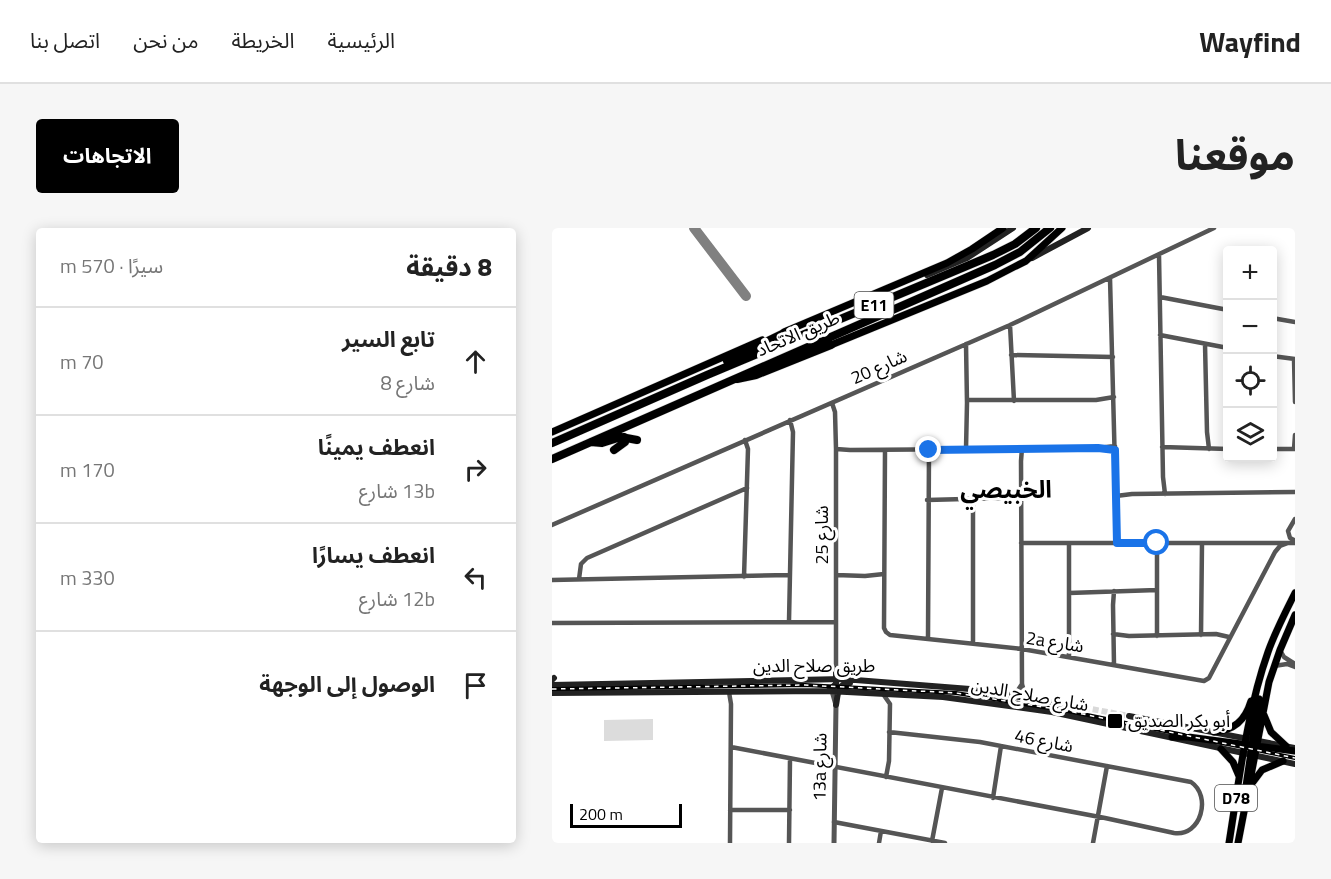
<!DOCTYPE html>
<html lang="ar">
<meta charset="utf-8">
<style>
:root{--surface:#fff;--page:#f6f6f6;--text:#222;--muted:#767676;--line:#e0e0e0;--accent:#000}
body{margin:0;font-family:"Titillium Web","Noto Sans Arabic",sans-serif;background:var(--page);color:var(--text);direction:rtl}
.controls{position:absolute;right:18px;top:18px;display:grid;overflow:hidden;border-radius:6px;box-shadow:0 3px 15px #0003}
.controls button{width:54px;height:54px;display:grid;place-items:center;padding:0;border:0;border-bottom:2px solid var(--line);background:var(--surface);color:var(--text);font:30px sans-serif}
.scale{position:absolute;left:18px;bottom:15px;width:112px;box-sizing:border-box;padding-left:6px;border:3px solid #000;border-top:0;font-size:16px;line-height:21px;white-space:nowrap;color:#000;-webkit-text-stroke:4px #fff;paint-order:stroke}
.stop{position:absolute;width:18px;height:18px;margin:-14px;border:4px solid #1a73e8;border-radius:50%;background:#fff}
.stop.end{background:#1a73e8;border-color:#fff;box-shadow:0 2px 6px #0008}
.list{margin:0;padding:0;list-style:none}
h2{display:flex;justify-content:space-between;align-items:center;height:78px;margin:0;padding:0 24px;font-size:26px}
h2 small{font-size:20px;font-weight:400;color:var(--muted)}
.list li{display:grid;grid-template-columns:39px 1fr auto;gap:18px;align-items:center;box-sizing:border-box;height:108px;padding:0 24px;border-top:2px solid var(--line)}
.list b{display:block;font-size:22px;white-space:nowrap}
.list p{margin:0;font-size:20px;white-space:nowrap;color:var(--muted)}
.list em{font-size:20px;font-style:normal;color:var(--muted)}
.icon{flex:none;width:33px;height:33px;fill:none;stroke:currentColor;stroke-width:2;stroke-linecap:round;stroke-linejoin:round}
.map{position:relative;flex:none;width:743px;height:615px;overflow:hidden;direction:ltr;border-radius:6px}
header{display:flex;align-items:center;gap:36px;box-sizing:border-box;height:84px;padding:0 30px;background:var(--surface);border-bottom:2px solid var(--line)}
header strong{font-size:28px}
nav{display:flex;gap:33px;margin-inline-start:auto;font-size:21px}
.intro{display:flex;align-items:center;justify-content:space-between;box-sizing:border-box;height:144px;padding:0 36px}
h1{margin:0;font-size:42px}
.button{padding:15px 27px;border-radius:6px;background:var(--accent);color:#fff;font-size:21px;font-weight:700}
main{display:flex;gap:36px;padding:0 36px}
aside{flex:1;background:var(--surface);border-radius:6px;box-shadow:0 3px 15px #0003}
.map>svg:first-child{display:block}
.green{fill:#dcdcdc}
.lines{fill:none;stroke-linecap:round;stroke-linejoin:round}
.taxiway{stroke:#808080;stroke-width:10}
.secondary-tunnel{stroke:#d9d9d9;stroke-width:6;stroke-dasharray:6 3;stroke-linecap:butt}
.primary-casing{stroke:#dbdbdb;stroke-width:8}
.motorway-casing{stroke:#dbdbdb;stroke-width:9}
.minor{stroke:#555;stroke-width:4.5}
.tertiary{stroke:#555;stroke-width:5}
.secondary{stroke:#222;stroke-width:6}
.primary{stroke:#000;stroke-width:7}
.motorway{stroke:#000;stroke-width:8}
.rail-casing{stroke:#000;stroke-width:4}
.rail{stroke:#fff;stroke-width:1.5;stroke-dasharray:4.5;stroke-linecap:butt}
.route{stroke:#1a73e8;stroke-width:8}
.poi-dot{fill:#000;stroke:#fff;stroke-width:2}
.labels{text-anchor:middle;stroke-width:6;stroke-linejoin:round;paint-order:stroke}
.shield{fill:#fff;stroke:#4c4c4c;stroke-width:1.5}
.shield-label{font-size:16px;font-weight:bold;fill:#000}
.street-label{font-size:18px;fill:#000;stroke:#fff}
.poi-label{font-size:18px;fill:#000;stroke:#fff;text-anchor:start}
.district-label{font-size:24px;font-weight:bold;fill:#000;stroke:#fff}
</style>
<header>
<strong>Wayfind</strong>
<nav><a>الرئيسية</a><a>الخريطة</a><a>من نحن</a><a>اتصل بنا</a></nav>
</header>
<div class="intro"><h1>موقعنا</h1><a class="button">الاتجاهات</a></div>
<main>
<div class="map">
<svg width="743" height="615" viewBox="0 0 743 615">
<rect width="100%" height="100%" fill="#fff"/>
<path class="green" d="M101 491V512L52 513V492Z"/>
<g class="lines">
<path class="taxiway" d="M142 0 194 68"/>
<path class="secondary-tunnel" d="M523 478 577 488"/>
<g class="primary-casing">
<path id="primary" d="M232 104 395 35 420 21 451 0
M279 117 435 53 462 39 474 33 510 0
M0 204 210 112
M712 487 719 504 734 518
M662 504C682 502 693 493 699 473
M620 509H636L743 523
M669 521 681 534 687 548
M701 554 710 542 731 533
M694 558 707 471
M677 615C687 553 695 483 716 424 723 404 733 385 743 365
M686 615 717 454 728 422 743 387"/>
</g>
<g class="motorway-casing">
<path id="motorway" d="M175 133 236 103
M185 151 204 147 279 117
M39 214 50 215 69 209 85 212
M0 215 155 147 441 27 463 16 484 0
M62 222 73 214 72 209
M0 231 443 37 468 24 498 0"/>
</g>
<path class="minor" d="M607 27 611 249 613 266
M558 50 565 315
M608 69 676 82
M720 90 743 94
M458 97 462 173
M608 107 676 120
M653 116 655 204 657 221
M459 127 561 129
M720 128 743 131
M742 131 743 174
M415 172H544L562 169
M280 175 283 184 284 221V442
M610 219 676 221
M470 220 469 233 470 456 472 463 479 469
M284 221 298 222 546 220 563 218
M414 221 415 175 414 116
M720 221H743
M742 221 743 207
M333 222 332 400 334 404 338 407 470 421 652 453 657 450 723 324 728 318 736 315
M564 268 580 266 743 264
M421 270V415
M375 272 451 270 469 271
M0 297 458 97 662 0
M742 312 738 310 736 303 743 291
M469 315H743
M284 347 313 348 332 346
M192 349 196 221 193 212
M27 351 29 336 35 330 195 260
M0 352 238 347
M517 365 605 362
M237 393 241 204 238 192
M0 395 284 394
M561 406 577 408 664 406 677 409
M649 407 650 315
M605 408V315
M376 411 377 222
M728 422 732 429 743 436
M517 429V315
M562 437 561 377 562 363
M722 438 735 436 743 439
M177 464 179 476 178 615
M331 466 338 476 337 533 334 549
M458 466 466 462 470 456
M179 519 553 590 622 605C649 609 660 568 639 554L428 514 337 504
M441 570 449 518
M178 582H238
M282 594 393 615
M380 613 390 560
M237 615 238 531
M327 615 329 603
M541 615 555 538"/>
<path class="tertiary" d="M280 463 284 477 282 615"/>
<path class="secondary" d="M480 30 536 0
M375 47 415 30 461 0
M0 452 2 450
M0 457 291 451 418 461 523 478
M276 463 284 456V441
M0 465 276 463 391 469 500 484 743 536
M284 477C286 467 285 455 298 455
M577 488 743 520"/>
<use href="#primary" class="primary"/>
<use href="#motorway" class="motorway"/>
<g class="rail-casing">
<path id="rail" d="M0 461 253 457 404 465 516 483 743 530"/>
</g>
<use href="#rail" class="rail"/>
</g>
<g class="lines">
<path class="route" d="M377 222 546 220 563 222 565 315H605"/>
</g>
<rect class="poi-dot" x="555" y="485" width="16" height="16" rx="3"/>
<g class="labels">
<g class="shield">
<rect x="302.5" y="64" width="39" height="26" rx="4.5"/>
<rect x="663" y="557" width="42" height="26" rx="4.5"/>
</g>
<g class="shield-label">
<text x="322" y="83">E11</text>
<text x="684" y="576">D78</text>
</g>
<g class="street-label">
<text transform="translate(246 106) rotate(-23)" y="6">طريق الاتحاد</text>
<text transform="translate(327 139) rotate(-24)" y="6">شارع 20</text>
<text transform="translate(270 307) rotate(-90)" y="6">شارع 25</text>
<text transform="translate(503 414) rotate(9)" y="6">2a شارع</text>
<text x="262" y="444">طريق صلاح الدين</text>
<text transform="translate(478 467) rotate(10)" y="6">شارع صلاح الدين</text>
<text transform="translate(492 513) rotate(11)" y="6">شارع 46</text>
<text transform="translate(268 539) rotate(-89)" y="6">13a شارع</text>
</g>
<g class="poi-label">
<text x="576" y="499">أبو بكر الصديق</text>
</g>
<g class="district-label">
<text x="454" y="270">الخبيصي</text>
</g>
</g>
</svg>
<div class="controls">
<button>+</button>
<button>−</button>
<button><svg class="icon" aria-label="locate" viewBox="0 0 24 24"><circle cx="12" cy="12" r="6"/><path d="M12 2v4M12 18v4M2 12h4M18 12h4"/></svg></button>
<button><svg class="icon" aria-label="layers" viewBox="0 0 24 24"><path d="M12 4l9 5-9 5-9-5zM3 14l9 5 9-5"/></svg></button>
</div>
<div class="scale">200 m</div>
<div class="stop" style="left:605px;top:315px"></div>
<div class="stop end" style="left:377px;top:222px"></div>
</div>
<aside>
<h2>8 دقيقة<small>سيرًا · 570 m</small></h2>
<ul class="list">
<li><svg class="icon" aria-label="ahead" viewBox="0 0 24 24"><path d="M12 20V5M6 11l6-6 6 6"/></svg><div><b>تابع السير</b><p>شارع 8</p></div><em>70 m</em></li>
<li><svg class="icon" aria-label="right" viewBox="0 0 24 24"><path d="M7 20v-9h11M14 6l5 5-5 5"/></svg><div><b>انعطف يمينًا</b><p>13b شارع</p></div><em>170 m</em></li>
<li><svg class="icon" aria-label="left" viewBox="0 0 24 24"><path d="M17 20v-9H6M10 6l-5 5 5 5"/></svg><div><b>انعطف يسارًا</b><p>12b شارع</p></div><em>330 m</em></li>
<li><svg class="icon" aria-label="arrive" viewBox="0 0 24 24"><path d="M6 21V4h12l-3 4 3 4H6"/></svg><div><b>الوصول إلى الوجهة</b></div></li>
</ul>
</aside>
</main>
